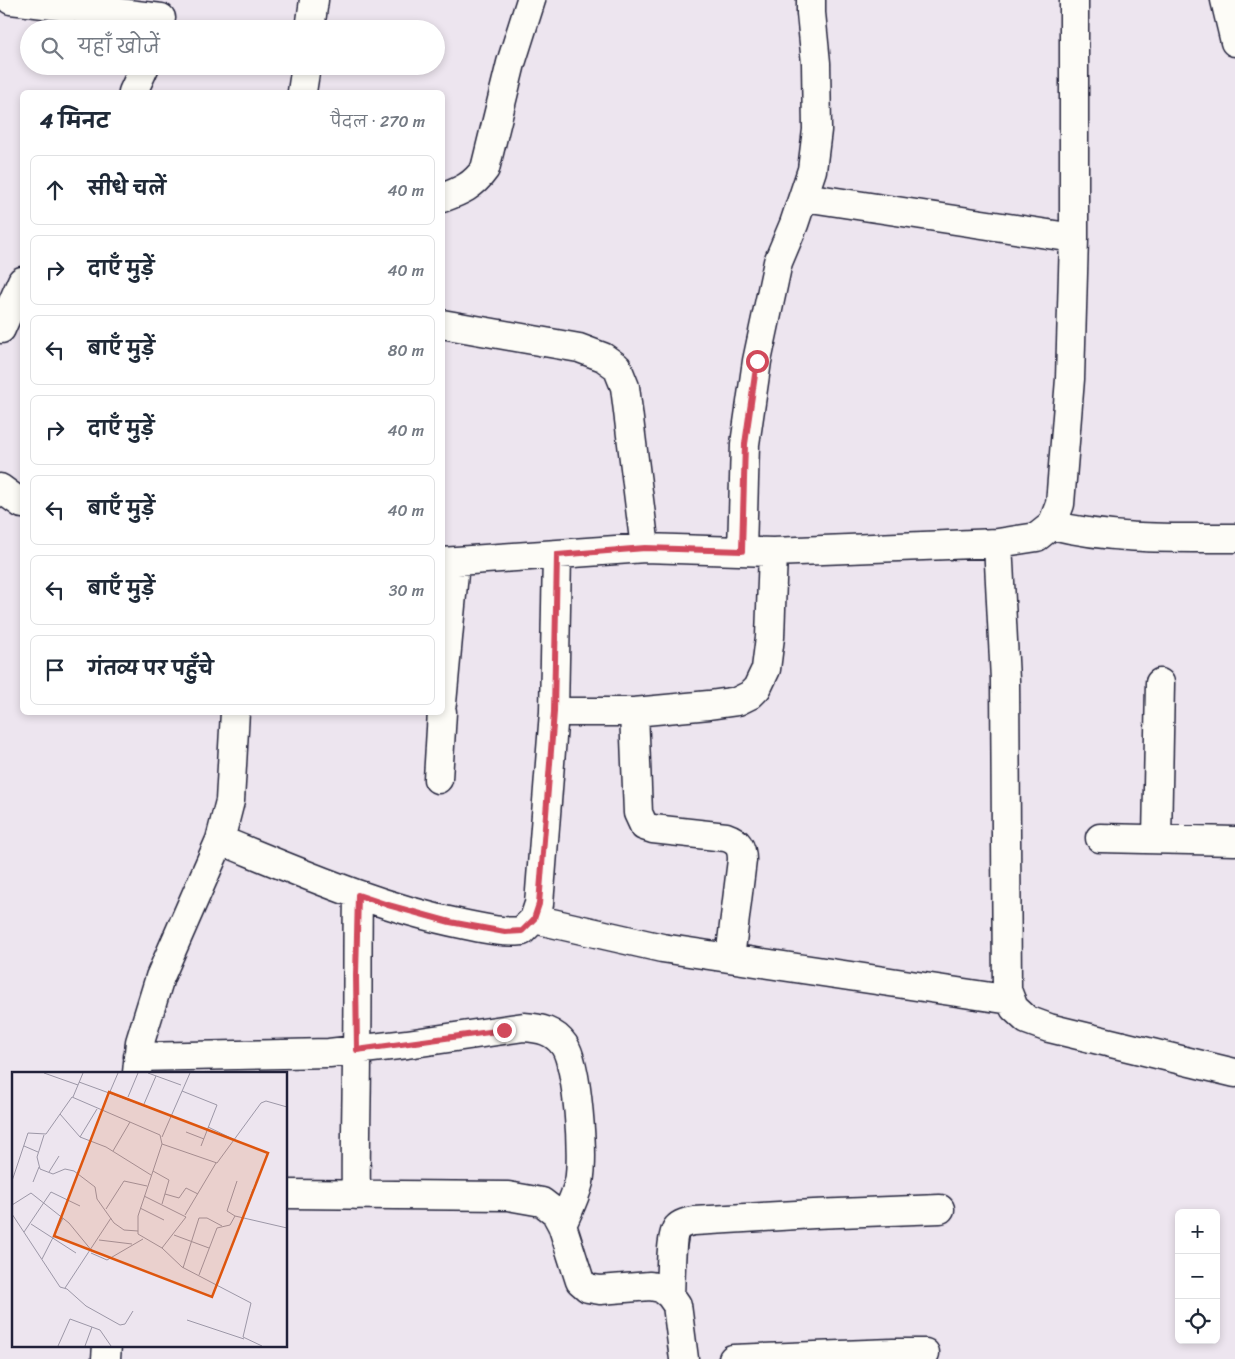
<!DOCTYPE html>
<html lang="hi">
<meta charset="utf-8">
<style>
:root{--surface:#fff;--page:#f2f2f3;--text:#1f2937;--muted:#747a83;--line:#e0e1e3}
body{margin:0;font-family:Sriracha,"Playpen Sans Deva",sans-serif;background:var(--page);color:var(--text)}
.controls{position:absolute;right:15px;bottom:15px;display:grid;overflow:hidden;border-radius:8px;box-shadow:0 2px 8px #0003}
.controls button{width:45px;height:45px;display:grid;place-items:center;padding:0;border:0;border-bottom:1px solid var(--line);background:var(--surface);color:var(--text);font:25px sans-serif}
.stop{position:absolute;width:15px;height:15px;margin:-11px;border:4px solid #d1495b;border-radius:50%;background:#fff}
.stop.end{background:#d1495b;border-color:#fff;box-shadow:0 1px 5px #0008}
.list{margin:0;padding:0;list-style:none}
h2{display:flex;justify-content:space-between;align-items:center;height:65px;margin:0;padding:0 20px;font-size:21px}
h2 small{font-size:16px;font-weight:400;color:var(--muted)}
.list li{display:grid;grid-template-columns:32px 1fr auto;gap:15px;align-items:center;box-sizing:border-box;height:70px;margin:0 10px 10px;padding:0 10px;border:1px solid var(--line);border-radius:8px}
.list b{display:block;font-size:19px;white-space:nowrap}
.list em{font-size:16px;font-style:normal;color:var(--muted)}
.icon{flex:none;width:28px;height:28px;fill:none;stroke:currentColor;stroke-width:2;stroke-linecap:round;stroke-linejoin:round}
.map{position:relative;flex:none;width:1235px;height:1359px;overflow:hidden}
.search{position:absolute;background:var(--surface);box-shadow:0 2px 8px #0003;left:20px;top:20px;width:425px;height:55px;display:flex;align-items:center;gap:12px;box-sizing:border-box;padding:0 18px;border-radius:28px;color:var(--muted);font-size:19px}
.panel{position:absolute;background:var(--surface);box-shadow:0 2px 8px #0003;left:20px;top:90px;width:425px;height:625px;border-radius:8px}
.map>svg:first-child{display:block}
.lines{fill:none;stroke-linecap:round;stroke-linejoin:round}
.street-casing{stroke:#22223b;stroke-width:31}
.street{stroke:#fdfcf7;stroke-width:28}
.route{stroke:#d1495b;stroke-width:6}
.inset-road{fill:none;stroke:#9c97a7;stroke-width:1}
.view{fill:#de560e;fill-opacity:0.15;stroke:#de560e;stroke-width:2.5}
.inset-edge{fill:none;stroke:#22223b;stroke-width:2.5}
</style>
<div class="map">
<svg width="1235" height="1359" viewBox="0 0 1235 1359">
<rect width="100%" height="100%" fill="#ede5ef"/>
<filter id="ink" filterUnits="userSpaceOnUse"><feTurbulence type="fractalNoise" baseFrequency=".02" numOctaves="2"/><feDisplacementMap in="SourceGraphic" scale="10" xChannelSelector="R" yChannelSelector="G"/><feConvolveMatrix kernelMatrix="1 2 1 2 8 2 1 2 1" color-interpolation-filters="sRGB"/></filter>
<g filter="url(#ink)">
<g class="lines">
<g class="street-casing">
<path id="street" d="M11 0 161 18
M1225 0 1235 42
M310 29 314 0
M133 92 145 66
M302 92 306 66
M804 197 1074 238
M442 198C461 191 473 186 485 169L511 63 531 0
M442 324 579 348 603 357 617 367 625 387 645 548
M1 329 22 281
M0 488 22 504
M1052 525C1112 540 1174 538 1235 538
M998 543 1005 680 1007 990 1014 1008 1027 1020 1049 1028 1235 1073
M742 551 745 444 757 361 778 262 794 224 812 170 817 130 816 63 811 13V0
M442 562 645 548 773 552 998 543 1037 537 1052 525 1060 504 1070 379 1074 238V0
M442 703 455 562
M554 712H634L709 705 738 701 750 695 757 688 766 669 770 637 773 552
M634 712 638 813 644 826 653 829 726 837C738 841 742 847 742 860L730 958
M438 779 442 712
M1100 838 1235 841
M1157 839 1160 683
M220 840C299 872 378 907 462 924 482 928 501 933 522 931L534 919 539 904 554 712 557 555
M534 919 662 948 1011 1000
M138 1057 329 1053 407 1044 524 1027C540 1028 554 1031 564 1045 578 1065 584 1158 579 1182 575 1198 568 1211 562 1225
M137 1073 140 1042 160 977 220 840 230 801 235 712
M286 1194 508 1196 542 1202 555 1212 562 1225 580 1281 588 1288 600 1290 650 1286 661 1288 670 1295 677 1305 684 1359
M356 1195C355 1146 357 1099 357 1050 358 998 357 947 358 895
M670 1295C671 1282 670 1236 677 1228 681 1223 689 1222 694 1221L814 1214 940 1209
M106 1359 107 1345
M733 1359 893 1353H925"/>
</g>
<use href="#street" class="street"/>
</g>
</g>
<g class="lines" filter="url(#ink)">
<path class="route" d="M504 1030 357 1050 356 975 358 895 388 905 450 922 505 932 522 931 534 919 539 904 554 712 557 555 645 548 742 551 745 444 757 361"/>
</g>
<g transform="translate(12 1072)">
<rect width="275" height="275" fill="#ede5ef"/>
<path class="inset-road" d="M32 1 66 13M136 1 169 13M67 10 160 44M170 19 205 33 189 74M97 22 106 1M61 25 71 1M116 25 126 1M132 32 144 4M48 42 68 65 94 75 139 103M196 55 223 68M174 60 192 67M32 63 25 85 28 97 41 102 53 97 62 99 83 115 85 127 102 151 112 158 126 159M68 65 85 37M150 65 178 1M150 72 205 91 249 31 254 29 275 35M12 74 26 80M101 79 118 50M141 99 157 108 150 132M37 100 47 84M0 109 16 61 34 62 60 25 148 63 150 72 126 144V162L150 176 170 195 239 231 231 265 250 274M21 110 27 95M153 122 167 126 174 116 186 122M132 124 174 145 150 176M0 133 19 121 57 151 80 179M128 136 152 148M94 137 112 109 135 114M0 142 48 215 55 217 74 234 108 253 113 252 121 239M173 143 204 91M223 144 215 139 225 109M231 146 241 117M19 152 64 181M12 160 39 120 68 134M162 163 197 176M87 168 120 172M79 181 95 188 131 167M30 187 51 146M171 196 187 146H195L210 154M187 203 205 156 218 153 223 144 275 156M53 216 99 146M175 248 232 267M46 274 58 247 88 258 99 274M73 274 80 255"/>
<path class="view" d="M97 20 256 81 200 225 42 164Z"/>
<rect width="275" height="275" class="inset-edge"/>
</g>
</svg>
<div class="controls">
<button>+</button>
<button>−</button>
<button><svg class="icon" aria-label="locate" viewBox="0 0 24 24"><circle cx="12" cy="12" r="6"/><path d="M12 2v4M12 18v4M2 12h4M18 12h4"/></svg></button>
</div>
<div class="stop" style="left:757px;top:361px"></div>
<div class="stop end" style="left:504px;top:1030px"></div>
<div class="search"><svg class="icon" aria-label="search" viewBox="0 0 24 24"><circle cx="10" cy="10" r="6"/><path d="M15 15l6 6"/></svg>यहाँ खोजें</div>
<section class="panel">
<h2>4 मिनट<small>पैदल · 270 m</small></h2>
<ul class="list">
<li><svg class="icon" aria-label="ahead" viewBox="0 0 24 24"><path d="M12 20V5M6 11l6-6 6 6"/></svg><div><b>सीधे चलें</b></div><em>40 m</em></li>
<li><svg class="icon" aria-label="right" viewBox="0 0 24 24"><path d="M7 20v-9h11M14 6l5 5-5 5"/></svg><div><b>दाएँ मुड़ें</b></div><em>40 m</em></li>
<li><svg class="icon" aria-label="left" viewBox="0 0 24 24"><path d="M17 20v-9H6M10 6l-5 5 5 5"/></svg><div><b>बाएँ मुड़ें</b></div><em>80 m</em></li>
<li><svg class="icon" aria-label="right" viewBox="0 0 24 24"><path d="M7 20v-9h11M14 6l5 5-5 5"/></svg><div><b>दाएँ मुड़ें</b></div><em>40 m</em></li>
<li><svg class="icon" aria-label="left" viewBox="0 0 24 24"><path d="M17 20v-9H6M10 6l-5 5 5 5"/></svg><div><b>बाएँ मुड़ें</b></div><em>40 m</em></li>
<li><svg class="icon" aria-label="left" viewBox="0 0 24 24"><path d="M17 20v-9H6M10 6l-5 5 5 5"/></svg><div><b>बाएँ मुड़ें</b></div><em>30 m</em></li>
<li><svg class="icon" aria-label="arrive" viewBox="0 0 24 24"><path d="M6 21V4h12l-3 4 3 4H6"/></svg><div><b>गंतव्य पर पहुँचे</b></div></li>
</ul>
</section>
</div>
